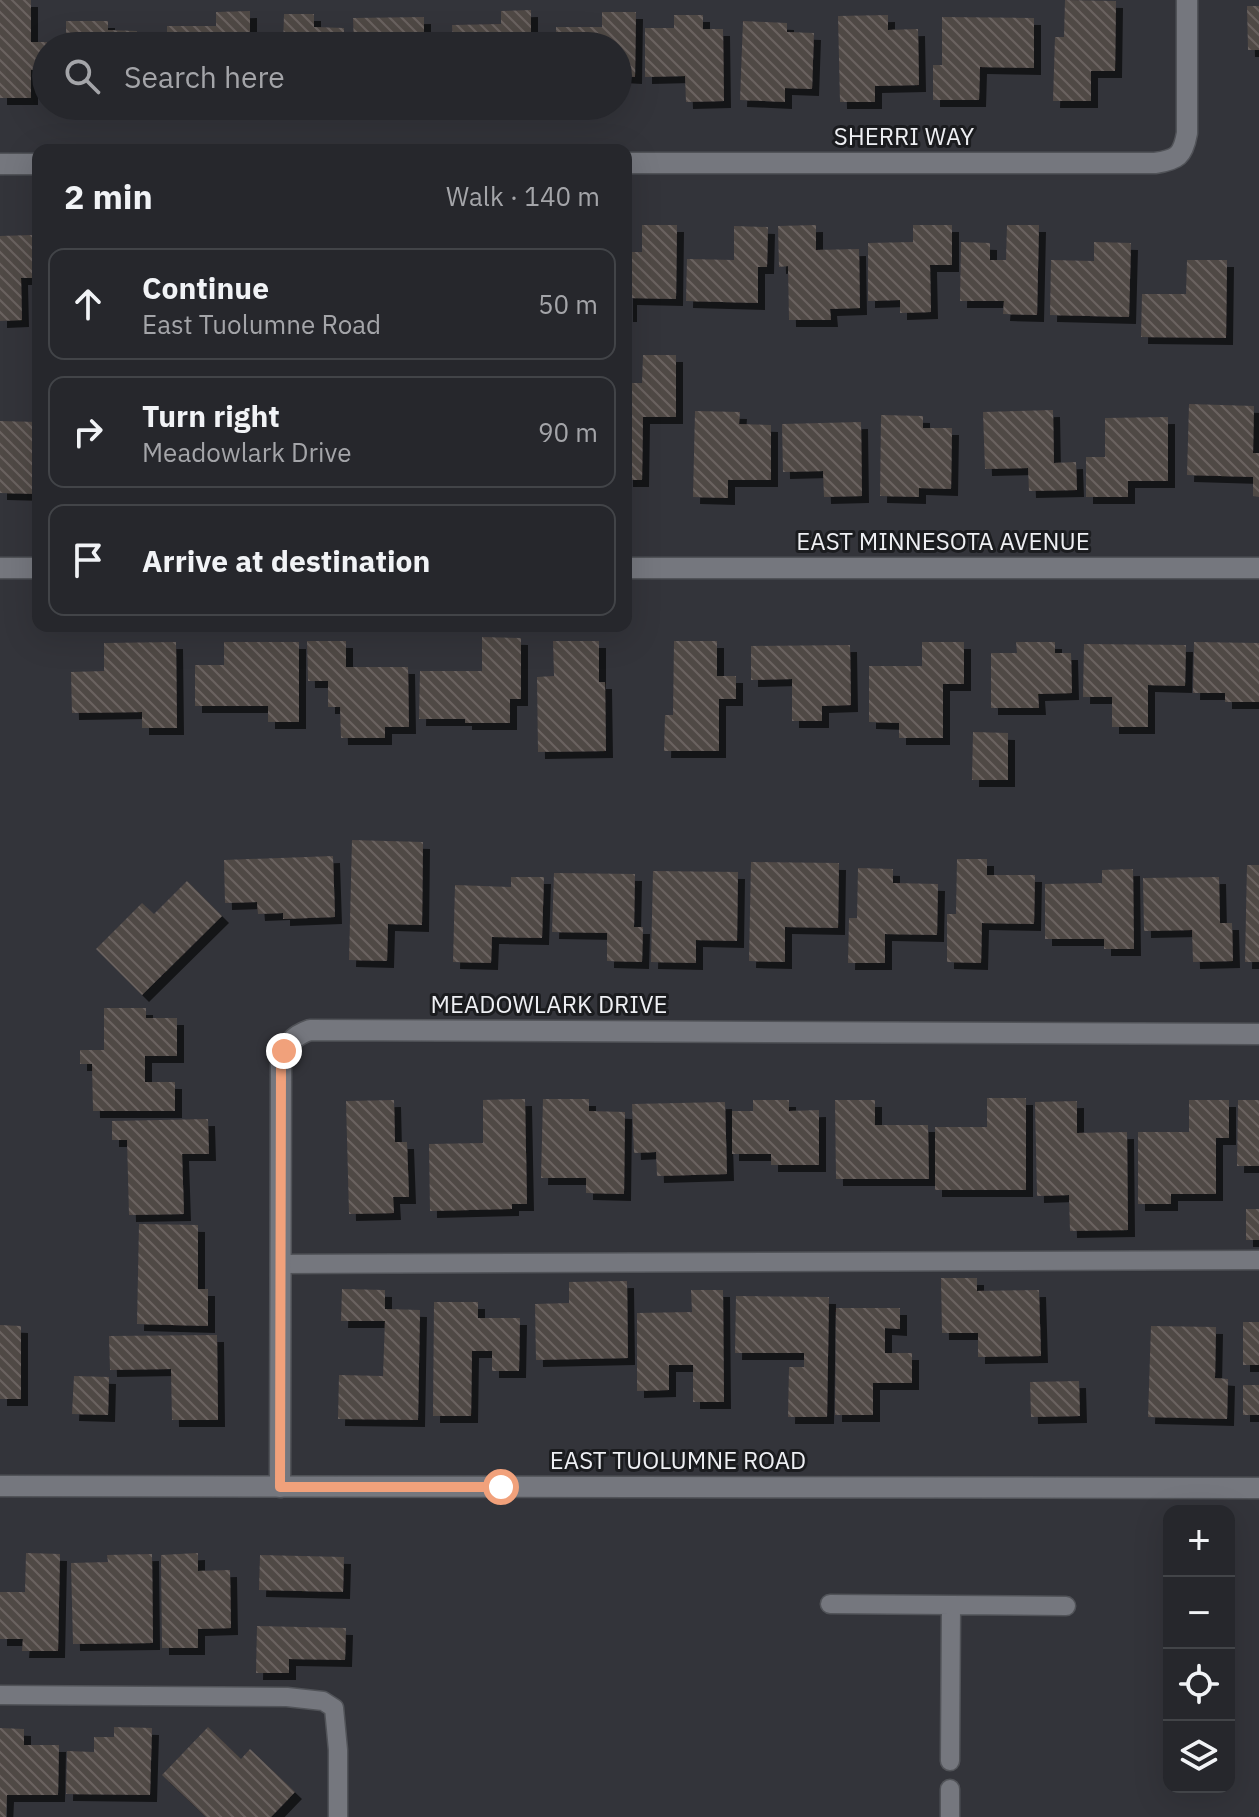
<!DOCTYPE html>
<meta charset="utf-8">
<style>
:root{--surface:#26272c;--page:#2e2f34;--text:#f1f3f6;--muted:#a4a5a9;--line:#424448}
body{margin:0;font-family:"IBM Plex Sans",sans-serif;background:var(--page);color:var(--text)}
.controls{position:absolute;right:24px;bottom:24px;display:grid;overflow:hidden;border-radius:16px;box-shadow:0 8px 32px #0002}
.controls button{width:72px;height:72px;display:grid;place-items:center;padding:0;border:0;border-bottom:2px solid var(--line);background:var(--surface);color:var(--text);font:40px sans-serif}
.stop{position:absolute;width:24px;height:24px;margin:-18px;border:6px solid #f1a17b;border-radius:50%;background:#fff}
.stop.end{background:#f1a17b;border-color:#fff;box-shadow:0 2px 8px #0008}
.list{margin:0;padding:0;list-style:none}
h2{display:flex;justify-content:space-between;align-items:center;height:104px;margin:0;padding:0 32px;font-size:34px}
h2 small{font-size:26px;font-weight:400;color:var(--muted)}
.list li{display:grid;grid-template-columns:52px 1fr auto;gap:24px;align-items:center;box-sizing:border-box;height:112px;margin:0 16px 16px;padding:0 16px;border:2px solid var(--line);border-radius:16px}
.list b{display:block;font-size:30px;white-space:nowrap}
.list p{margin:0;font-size:26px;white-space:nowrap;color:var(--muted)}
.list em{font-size:26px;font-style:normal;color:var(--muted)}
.icon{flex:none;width:44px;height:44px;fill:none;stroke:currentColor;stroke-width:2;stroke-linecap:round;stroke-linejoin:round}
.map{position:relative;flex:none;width:1259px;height:1817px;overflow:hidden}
.search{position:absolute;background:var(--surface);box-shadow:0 8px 32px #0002;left:32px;top:32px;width:600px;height:88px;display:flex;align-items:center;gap:20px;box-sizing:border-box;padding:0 28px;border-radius:44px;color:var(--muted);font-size:30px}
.panel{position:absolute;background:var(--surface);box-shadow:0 8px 32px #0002;left:32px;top:144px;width:600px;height:488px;border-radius:16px}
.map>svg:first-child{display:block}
.building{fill:url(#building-back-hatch);filter:url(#shadow)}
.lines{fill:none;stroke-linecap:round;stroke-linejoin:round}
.service-casing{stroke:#515358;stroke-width:21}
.minor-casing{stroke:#515358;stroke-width:23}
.tertiary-casing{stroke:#515358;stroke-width:23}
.service{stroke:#75777e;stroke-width:18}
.minor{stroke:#75777e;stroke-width:20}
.tertiary{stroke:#75777e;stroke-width:20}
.route{stroke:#f1a17b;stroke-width:10}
.labels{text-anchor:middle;stroke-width:6;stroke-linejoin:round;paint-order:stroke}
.street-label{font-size:24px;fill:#eeeff3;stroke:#1b1c1f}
</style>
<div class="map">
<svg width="1259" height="1817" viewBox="0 0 1259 1817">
<defs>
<pattern id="building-back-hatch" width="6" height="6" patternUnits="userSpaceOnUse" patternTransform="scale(2)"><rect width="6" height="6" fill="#504845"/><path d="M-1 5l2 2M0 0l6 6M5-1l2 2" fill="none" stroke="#6a6360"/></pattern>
<filter id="shadow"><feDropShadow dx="7" dy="7" stdDeviation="0" flood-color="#0009"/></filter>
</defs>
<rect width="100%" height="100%" fill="#33343a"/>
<path class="building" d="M0 0H31V42H47L46 69 31 70V98H0Z
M1065 0 1116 1 1115 71H1091V101H1053L1055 37H1064Z
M1247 6H1259V50H1248Z
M531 10V46H453L452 25 501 24V11Z
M250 11V46H167V26H216V12Z
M602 12H636L635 77 618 76V46H556V27H602Z
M284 14H314V27L344 28V46H283Z
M674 15H703V29H723L724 101 686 102 685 76 645 77V28H674Z
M888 15V30L918 29 919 85 875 86V102H840L838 16Z
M424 17V46H354L353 18Z
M942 17 1034 18V68L980 67 979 100H933V65H942Z
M66 21H108V30L137 31V46H66Z
M743 21 787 23V32L814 33 812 89 785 88V102L740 100Z
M642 225H677L676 299 630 298V315H626V252H642Z
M816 225V250L859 249 860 308 830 309 831 320H789L788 266 779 267 778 226Z
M913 225H952V265H930L931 312 900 313V300L868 301V243L913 242Z
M1007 225H1039L1037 315 1003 314 1004 301H960L961 242 990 243V260H1006Z
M734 226 768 227 767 267H758V303L686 301 687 259 734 260Z
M32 235 33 278H21L22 320 0 321V236Z
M1094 242 1131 243 1129 317 1050 315 1051 260 1094 261Z
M1187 260H1227L1226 338 1141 337 1142 294H1186Z
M643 355H676V417H643L642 480H626V383H642Z
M1189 404 1254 406 1253 453H1259V497L1253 496V477L1187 475Z
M1053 410 1054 463 1076 462 1077 490 1029 491 1028 468 985 469 983 412Z
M695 411 740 412 739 424 771 425V480H728V498L693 497Z
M881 415 923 416V428H952L951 489 919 488V497L880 496Z
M1168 417V481H1128V497H1086V457H1105V418Z
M0 421 38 422V494L0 493Z
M861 422 862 496 824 497 823 471 783 472 782 424Z
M482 637 521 638V699H510V723H465V719H419L420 671H482Z
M307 641H346V667H408L409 727H385V738H341L340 707H328V681H308Z
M553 641H599V682H605L606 751 538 752 537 677 554 676Z
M674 641H717V676H736V699H719V751H664L665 715H673Z
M176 642 177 728H142V712L72 713 71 672 104 671V643Z
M224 642H299V722H268V706H195V665H224Z
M922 642H964V684H943V738H899V723L869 722V666H922Z
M1016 642H1055V653H1071L1072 693 1038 694 1039 708H991V653H1017Z
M1194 642 1259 643V702H1225V693H1193Z
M1084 644 1186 645 1185 686 1148 685V727H1112V697H1083Z
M850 645 851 705 822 706V721H792V679L751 680V646Z
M973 732 1008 733V780H972Z
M352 840 423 842 422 925 388 924 387 961 349 960Z
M333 856 335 917 283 919V913L258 914 257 902 225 903 224 860Z
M957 859H987V875H1035L1034 924 982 923 981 963 947 962V914H956Z
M751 862 839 863 838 928 785 927V962L749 961Z
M1247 865H1259V962H1245Z
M858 868 893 869V883L938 884 937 935 885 934V963H848L849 918H857Z
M1133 869 1134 949H1104V939H1045V884L1102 883V870Z
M653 871 738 872 737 941 696 940V963L651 962Z
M554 873 635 874 634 927H643L642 962 607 961V933L552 932Z
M511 877H544L542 938 492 937 491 963 453 962 455 885 511 887Z
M1219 877 1220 923H1232L1233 961 1193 962 1192 930 1144 931 1143 878Z
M187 881 222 916 142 995 96 949 142 903 154 914Z
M104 1008H146V1018H177V1056H145V1082H175V1111H93L92 1064H80V1050H104Z
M987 1098H1026V1190H935V1127H987Z
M525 1099 527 1204H512V1209L430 1211 429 1144 483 1143V1100Z
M543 1099H589V1111L625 1112 624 1194 586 1193V1178H541Z
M394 1100 395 1142H407L409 1197H393L394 1213 349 1214 346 1101Z
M753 1100H789V1111L819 1110V1165H771V1154H732V1111H753Z
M835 1100H875V1125H928L929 1179H836Z
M1189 1100H1229V1138H1216V1194H1171V1204H1138V1132H1189Z
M1238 1100H1259V1166H1237Z
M1077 1101V1133L1127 1132 1128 1230 1070 1231 1069 1195 1037 1196 1035 1102Z
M725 1102 727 1174 657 1176 656 1152 634 1153 632 1104Z
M208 1119 209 1154H182L184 1214 129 1215 127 1140H112V1121Z
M1246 1209H1259V1240H1246Z
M139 1224 198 1225V1289H208V1326L137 1324Z
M941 1278H977V1291L1039 1290 1041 1356 978 1357V1333H942Z
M627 1281 628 1358 536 1360 535 1304 569 1303V1282Z
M342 1289 385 1290V1309L420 1310 418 1420 338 1419 339 1375 383 1376 385 1321H341Z
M691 1290H723L724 1402H693V1365H669V1390L637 1391V1313L692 1312Z
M736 1296 829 1297 827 1417H788L789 1367H804V1353H735Z
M434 1302H478V1318H520L519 1371H492V1351H472L471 1416H433Z
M836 1308H900V1329L885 1328V1353H912V1383H873V1415H835Z
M1243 1322H1259V1365H1243Z
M0 1325 21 1326V1399H0Z
M1151 1326 1216 1327 1215 1378 1228 1379 1227 1419 1148 1417Z
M217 1335 218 1420H172L171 1369 110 1370 109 1336Z
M74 1376 109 1377 108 1415 72 1414Z
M1079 1381 1080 1416 1031 1417 1030 1382Z
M1243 1385H1259V1415H1243Z
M26 1553 60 1554 58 1651H22L23 1639H0V1592H25Z
M198 1553V1571L230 1570 231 1628 198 1629V1648H162L161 1555Z
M152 1554 153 1643 73 1644 71 1563 108 1562 107 1555Z
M260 1555 344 1557 343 1592 259 1590Z
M257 1626 346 1628 345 1660 289 1659V1673H256Z
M114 1727 152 1728 150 1795 66 1794 67 1751 94 1752V1737H114Z
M208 1727 241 1759 250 1749 295 1792 271 1817H206L162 1775Z
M0 1728 24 1729V1745H59L58 1795H7L6 1817H0Z"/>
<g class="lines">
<g class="service-casing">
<path id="service" d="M280 1264 1259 1260
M830 1604 951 1605 950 1761
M951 1605 1066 1606
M0 1695 287 1697 323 1701 334 1708 338 1750V1817
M950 1789V1817"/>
</g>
<g class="minor-casing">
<path id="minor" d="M626 163H1155C1177 160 1183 156 1187 133V0
M0 164H38
M0 568H38
M626 568H1259
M280 1487 281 1063C286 1045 292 1036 310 1030L1259 1034"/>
</g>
<g class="tertiary-casing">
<path id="tertiary" d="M0 1486 1259 1488"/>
</g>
<use href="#service" class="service"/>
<use href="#minor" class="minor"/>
<use href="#tertiary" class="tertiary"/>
</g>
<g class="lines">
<path class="route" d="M284 1051 281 1063 280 1487H501"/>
</g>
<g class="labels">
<g class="street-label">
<text x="904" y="145">SHERRI WAY</text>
<text x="943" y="550">EAST MINNESOTA AVENUE</text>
<text x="549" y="1013">MEADOWLARK DRIVE</text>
<text x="678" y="1469">EAST TUOLUMNE ROAD</text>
</g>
</g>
</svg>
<div class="controls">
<button>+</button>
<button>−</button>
<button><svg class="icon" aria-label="locate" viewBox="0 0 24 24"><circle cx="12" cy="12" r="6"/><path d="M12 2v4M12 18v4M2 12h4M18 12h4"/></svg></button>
<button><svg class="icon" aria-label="layers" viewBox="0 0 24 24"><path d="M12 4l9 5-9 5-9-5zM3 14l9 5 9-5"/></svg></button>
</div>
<div class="stop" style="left:501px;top:1487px"></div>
<div class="stop end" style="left:284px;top:1051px"></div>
<div class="search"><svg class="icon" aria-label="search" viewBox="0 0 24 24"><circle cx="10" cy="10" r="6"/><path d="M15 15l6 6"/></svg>Search here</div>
<section class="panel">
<h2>2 min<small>Walk · 140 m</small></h2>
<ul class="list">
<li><svg class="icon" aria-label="ahead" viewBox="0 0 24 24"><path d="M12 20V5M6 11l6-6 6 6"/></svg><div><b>Continue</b><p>East Tuolumne Road</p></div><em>50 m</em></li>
<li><svg class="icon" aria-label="right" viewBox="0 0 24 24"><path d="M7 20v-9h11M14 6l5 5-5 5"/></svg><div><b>Turn right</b><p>Meadowlark Drive</p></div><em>90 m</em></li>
<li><svg class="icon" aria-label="arrive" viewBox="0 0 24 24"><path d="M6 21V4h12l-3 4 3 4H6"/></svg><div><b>Arrive at destination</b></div></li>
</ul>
</section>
</div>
